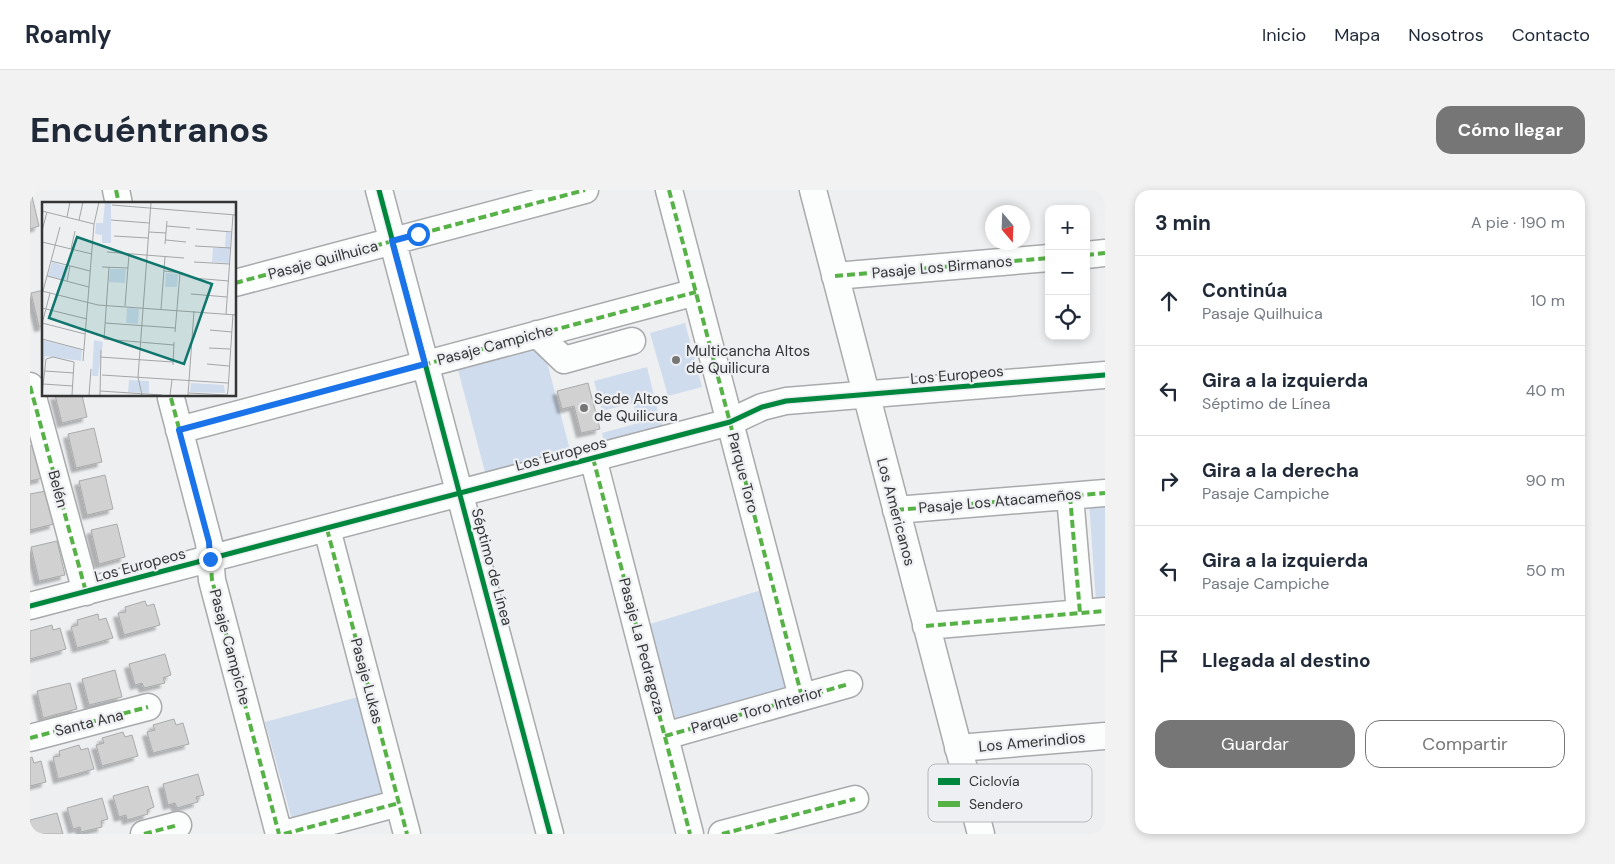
<!DOCTYPE html>
<html lang="es">
<meta charset="utf-8">
<style>
:root{--surface:#fff;--page:#f2f2f3;--text:#1f2937;--muted:#747a83;--line:#e0e1e3;--accent:#767677}
body{margin:0;font-family:"DM Sans",sans-serif;background:var(--page);color:var(--text)}
.controls{position:absolute;right:15px;top:15px;display:grid;overflow:hidden;border-radius:10px;box-shadow:0 2px 8px #0003}
.controls button{width:45px;height:45px;display:grid;place-items:center;padding:0;border:0;border-bottom:1px solid var(--line);background:var(--surface);color:var(--text);font:25px sans-serif}
.compass{position:absolute;left:955px;top:15px;width:45px;height:45px;border-radius:50%;background:var(--surface);box-shadow:0 2px 8px #0003;rotate:161deg}
.stop{position:absolute;width:15px;height:15px;margin:-11px;border:4px solid #1a73e8;border-radius:50%;background:#fff}
.stop.end{background:#1a73e8;border-color:#fff;box-shadow:0 1px 5px #0008}
.list{margin:0;padding:0;list-style:none}
h2{display:flex;justify-content:space-between;align-items:center;height:65px;margin:0;padding:0 20px;font-size:21px}
h2 small{font-size:16px;font-weight:400;color:var(--muted)}
.list li{display:grid;grid-template-columns:32px 1fr auto;gap:15px;align-items:center;box-sizing:border-box;height:90px;padding:0 20px;border-top:1px solid var(--line)}
.list b{display:block;font-size:19px;white-space:nowrap}
.list p{margin:0;font-size:16px;white-space:nowrap;color:var(--muted)}
.list em{font-size:16px;font-style:normal;color:var(--muted)}
.actions{display:flex;gap:10px;padding:15px 20px}
.actions a{flex:1;padding:11px 0;border:1px solid var(--accent);border-radius:15px;text-align:center;font-size:18px;color:var(--accent)}
.actions .main{background:var(--accent);color:#fff}
.icon{flex:none;width:28px;height:28px;fill:none;stroke:currentColor;stroke-width:2;stroke-linecap:round;stroke-linejoin:round}
.map{position:relative;flex:none;width:1075px;height:644px;overflow:hidden;border-radius:15px}
header{display:flex;align-items:center;gap:30px;box-sizing:border-box;height:70px;padding:0 25px;background:var(--surface);border-bottom:1px solid var(--line)}
header strong{font-size:24px}
nav{display:flex;gap:28px;margin-inline-start:auto;font-size:18px}
.intro{display:flex;align-items:center;justify-content:space-between;box-sizing:border-box;height:120px;padding:0 30px}
h1{margin:0;font-size:35px}
.button{padding:12px 22px;border-radius:15px;background:var(--accent);color:#fff;font-size:18px;font-weight:700}
main{display:flex;gap:30px;padding:0 30px}
aside{flex:1;background:var(--surface);border-radius:15px;box-shadow:0 2px 8px #0003}
.map>svg:first-child{display:block}
.green{fill:#cfdcee}
.building{fill:#d1d1d2;stroke:#a9aaaa;filter:url(#shadow)}
.lines{fill:none;stroke-linecap:round;stroke-linejoin:round}
.minor-casing{stroke:#a9aaac;stroke-width:29}
.minor{stroke:#fcfdfd;stroke-width:26}
.quiet{stroke:#56b246;stroke-width:4;stroke-dasharray:8 4;stroke-linecap:butt}
.cycleway-casing{stroke:#edeff2;stroke-width:8}
.cycleway{stroke:#00873e;stroke-width:5}
.route{stroke:#1a73e8;stroke-width:6}
.poi-dot{fill:#767677;stroke:#edeff2;stroke-width:2}
.labels{text-anchor:middle;stroke-width:4.5;stroke-linejoin:round;paint-order:stroke}
.street-label{font-size:15px;fill:#353536;stroke:#edeff2}
.poi-label{font-size:15px;fill:#353536;stroke:#edeff2;text-anchor:start}
.inset-road{fill:none;stroke:#a4a5a6;stroke-width:1}
.view{fill:#0f766e;fill-opacity:0.15;stroke:#0f766e;stroke-width:2.5}
.inset-edge{fill:none;stroke:#353536;stroke-width:2.5}
.key{fill:#edeff2;stroke:#b6b7ba;stroke-width:1}
.key-label{font-size:14px;fill:#353536}
</style>
<header>
<strong>Roamly</strong>
<nav><a>Inicio</a><a>Mapa</a><a>Nosotros</a><a>Contacto</a></nav>
</header>
<div class="intro"><h1>Encuéntranos</h1><a class="button">Cómo llegar</a></div>
<main>
<div class="map">
<svg width="1075" height="644" viewBox="0 0 1075 644">
<defs>
<filter id="shadow"><feDropShadow dx="-4.5" dy="4.5" stdDeviation="1" flood-color="#0004"/></filter>
</defs>
<rect width="100%" height="100%" fill="#eeeff1"/>
<path class="green" d="M655 133 672 197 638 206 620 143Z
M512 153 540 260 455 282 427 176Z
M617 177 628 222 607 227 603 213 572 221 564 191Z
M631 227 633 238 575 254 572 243Z
M1075 309V411L1066 412 1059 311Z
M735 399 761 500 647 534 620 434Z
M328 507 354 605 262 630 235 532Z"/>
<path class="building" d="M1 2 9 36 0 39V3Z
M14 100V136L9 137 1 103Z
M558 193 570 239 551 243 544 216 532 219 527 201Z
M25 205H52L57 227 32 233Z
M64 238 72 272 46 278 38 244Z
M5 254 13 288 0 291V256Z
M75 285 83 319 57 325 49 291Z
M16 301 24 334 0 340V304Z
M87 334 95 367 69 374 61 340Z
M27 351 35 385 9 391 1 357Z
M115 411 117 416 124 414 130 435 94 445 88 423 96 422 95 417Z
M68 424 69 430 76 428 83 448 47 458 41 437 48 435 47 430Z
M22 435 23 440 30 438 36 459 0 469V441Z
M135 464 141 485 133 488 135 493 114 498 112 493 105 495 99 474Z
M85 480 92 507 59 515 52 489Z
M40 493 47 519 13 528 7 501Z
M144 529 146 535 153 533 159 554 123 563 117 542 125 540 123 535Z
M93 542 95 547 102 545 108 566 72 576 66 555 74 553 72 548Z
M49 555 51 560 58 558 64 579 28 589 23 567 30 566 29 561Z
M2 567 4 573 11 571 16 592 0 596V568Z
M168 584 174 605 166 607 168 612 147 618 145 613 138 615 133 594Z
M118 596 124 617 117 620 118 624 97 630 96 625 89 627 83 606Z
M72 608 78 629 71 631 72 637 51 642 50 637 43 639 37 618Z
M27 623 33 644H0V630Z"/>
<g class="lines">
<g class="minor-casing">
<path id="minor" d="M86 0 89 14
M349 0 520 644
M639 0 772 507
M783 0 951 644
M1056 65 1075 63
M805 86 1019 68
M205 93 555 0
M507 144 534 170 602 151
M0 196 56 402
M141 208 179 353 182 390 249 644
M149 240 666 102
M563 268 660 644
M1040 306 1050 423
M866 320 1075 303
M297 339 377 644
M0 416 700 232 732 217 756 211 1075 185
M896 436 1075 421
M635 546 819 494
M0 548 118 517
M928 558 1075 546
M114 644 148 635
M254 644 369 613
M692 644 825 609"/>
</g>
<use href="#minor" class="minor"/>
<path class="quiet" d="M86 0 89 14
M639 0 772 507
M1056 65 1075 63
M805 86 1019 68
M205 93 555 0
M0 196 56 402
M141 208 179 353 182 390 249 644
M149 240 666 102
M563 268 660 644
M1040 306 1050 423
M866 320 1075 303
M297 339 377 644
M896 436 1075 421
M635 546 819 494
M0 548 118 517
M114 644 148 635
M254 644 369 613
M692 644 825 609"/>
<g class="cycleway-casing">
<path id="cycleway" d="M349 0 520 644
M0 416 700 232 732 217 756 211 1075 185"/>
</g>
<use href="#cycleway" class="cycleway"/>
</g>
<g class="lines">
<path class="route" d="M180 369 179 352 149 240 395 174 362 51 388 44"/>
</g>
<g class="poi-dot">
<circle cx="646" cy="170" r="5"/>
<circle cx="554" cy="218" r="5"/>
</g>
<g class="labels">
<g class="street-label">
<text transform="translate(293 70) rotate(-15)" y="5">Pasaje Quilhuica</text>
<text transform="translate(912 77) rotate(-5)" y="5">Pasaje Los Birmanos</text>
<text transform="translate(465 155) rotate(-15)" y="5">Pasaje Campiche</text>
<text transform="translate(927 185) rotate(-5)" y="5">Los Europeos</text>
<text transform="translate(531 264) rotate(-15)" y="5">Los Europeos</text>
<text transform="translate(713 283) rotate(75)" y="5">Parque Toro</text>
<text transform="translate(28 299) rotate(75)" y="5">Belén</text>
<text transform="translate(970 311) rotate(-5)" y="5">Pasaje Los Atacameños</text>
<text transform="translate(866 322) rotate(75)" y="5">Los Americanos</text>
<text transform="translate(110 375) rotate(-15)" y="5">Los Europeos</text>
<text transform="translate(462 377) rotate(75)" y="5">Séptimo de Línea</text>
<text transform="translate(612 456) rotate(75)" y="5">Pasaje La Pedragoza</text>
<text transform="translate(200 457) rotate(75)" y="5">Pasaje Campiche</text>
<text transform="translate(337 491) rotate(75)" y="5">Pasaje Lukas</text>
<text transform="translate(727 520) rotate(-16)" y="5">Parque Toro Interior</text>
<text transform="translate(59 533) rotate(-14)" y="5">Santa Ana</text>
<text transform="translate(1002 552) rotate(-5)" y="5">Los Amerindios</text>
</g>
<g class="poi-label">
<text x="656" y="166">Multicancha Altos<tspan x="656" dy="17">de Quilicura</tspan></text>
<text x="564" y="214">Sede Altos<tspan x="564" dy="17">de Quilicura</tspan></text>
</g>
</g>
<g transform="translate(12 12)">
<rect width="194" height="194" fill="#eeeff1"/>
<path d="M63 0H69V41H60V33L53 32 54 21H61ZM184 30 189 31 187 61 170 60 171 46H183ZM10 60 26 65 23 78 6 74ZM68 67H84L83 81 67 80ZM124 71 136 72 135 85H123ZM85 106 97 107 96 122 84 121ZM0 138 40 148 39 159 3 154 0 166ZM52 138 61 140 56 174H50ZM87 178 107 179V191L86 190ZM149 181 182 183 183 191 148 190Z" fill="#cfdcee"/>
<path class="inset-road" d="M70 3 194 13M0 9 52 22M25 15 28 0M37 18 41 0M69 18 107 21M125 24 148 26M154 27 190 30M0 29 5 10M107 30 124 31M72 34 106 36M124 38 144 40M0 40 50 52M123 42 125 19M153 44 189 46M29 47 33 29M65 50 142 56M9 59 48 69M152 60 188 62M60 65 86 66M67 65 62 137 132 143M122 69 141 71M5 74 47 85M151 76 187 79M25 79 28 64M0 89 56 103 194 113M1 89 18 25M149 92 185 95M83 104 87 52M0 106 45 117M119 107 123 55M184 112 191 13M0 121 43 132M63 121 133 126M0 122 8 91M168 128 190 130M133 130 138 71M0 137 42 148M167 146 188 147M58 155 131 160M41 159 52 22 57 0M165 162 187 164M131 163 132 140M3 169 32 171M60 173 186 181M1 182 31 184M186 188 191 112M58 189 120 193M147 191 185 193 186 188M0 192 4 157 11 155 32 160 30 193M47 193 49 167M58 193 59 148M100 193 96 175 109 0M128 193 130 178M146 193 152 109"/>
<path class="view" d="M35 35 170 82 142 162 7 116Z"/>
<rect width="194" height="194" class="inset-edge"/>
</g>
<rect x="898" y="574" width="164" height="58" rx="8" class="key"/>
<rect x="908" y="588" width="22" height="7" fill="#00873e"/>
<rect x="908" y="611" width="22" height="6" fill="#56b246"/>
<g class="key-label">
<text x="939" y="596">Ciclovía</text>
<text x="939" y="619">Sendero</text>
</g>
</svg>
<div class="controls">
<button>+</button>
<button>−</button>
<button><svg class="icon" aria-label="locate" viewBox="0 0 24 24"><circle cx="12" cy="12" r="6"/><path d="M12 2v4M12 18v4M2 12h4M18 12h4"/></svg></button>
</div>
<svg class="compass" viewBox="-18 -18 36 36"><path d="M0-13l5 13h-10z" fill="#e53935"/><path d="M0 13l5-13h-10z" fill="#747a83"/></svg>
<div class="stop" style="left:388px;top:44px"></div>
<div class="stop end" style="left:180px;top:369px"></div>
</div>
<aside>
<h2>3 min<small>A pie · 190 m</small></h2>
<ul class="list">
<li><svg class="icon" aria-label="ahead" viewBox="0 0 24 24"><path d="M12 20V5M6 11l6-6 6 6"/></svg><div><b>Continúa</b><p>Pasaje Quilhuica</p></div><em>10 m</em></li>
<li><svg class="icon" aria-label="left" viewBox="0 0 24 24"><path d="M17 20v-9H6M10 6l-5 5 5 5"/></svg><div><b>Gira a la izquierda</b><p>Séptimo de Línea</p></div><em>40 m</em></li>
<li><svg class="icon" aria-label="right" viewBox="0 0 24 24"><path d="M7 20v-9h11M14 6l5 5-5 5"/></svg><div><b>Gira a la derecha</b><p>Pasaje Campiche</p></div><em>90 m</em></li>
<li><svg class="icon" aria-label="left" viewBox="0 0 24 24"><path d="M17 20v-9H6M10 6l-5 5 5 5"/></svg><div><b>Gira a la izquierda</b><p>Pasaje Campiche</p></div><em>50 m</em></li>
<li><svg class="icon" aria-label="arrive" viewBox="0 0 24 24"><path d="M6 21V4h12l-3 4 3 4H6"/></svg><div><b>Llegada al destino</b></div></li>
</ul>
<div class="actions"><a class="main">Guardar</a><a>Compartir</a></div>
</aside>
</main>
